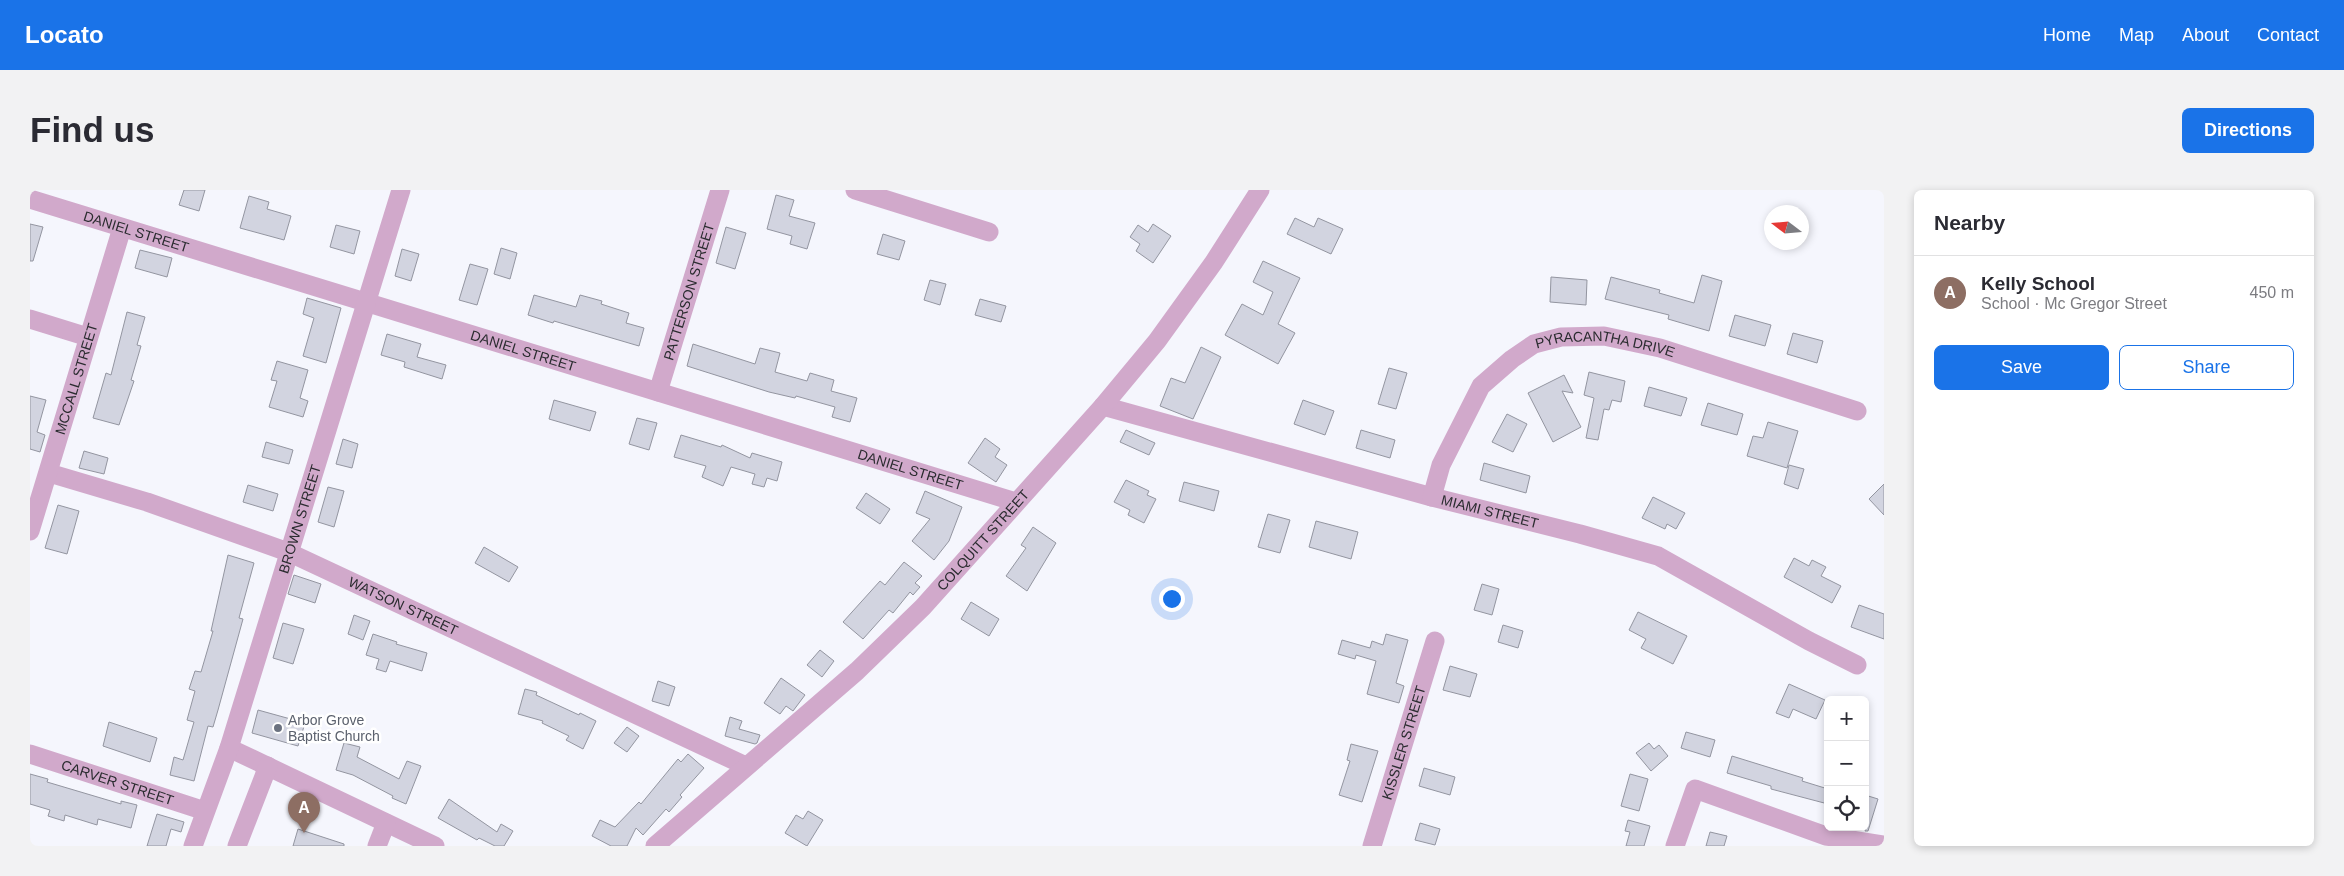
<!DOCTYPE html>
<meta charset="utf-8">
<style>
:root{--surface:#fff;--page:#f2f2f3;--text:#2b2b33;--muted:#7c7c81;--line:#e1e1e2;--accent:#1a73e8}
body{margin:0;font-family:Helvetica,sans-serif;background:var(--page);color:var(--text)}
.controls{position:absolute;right:15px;bottom:15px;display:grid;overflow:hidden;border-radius:8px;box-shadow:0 2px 8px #0003}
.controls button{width:45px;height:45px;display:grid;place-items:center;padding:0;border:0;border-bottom:1px solid var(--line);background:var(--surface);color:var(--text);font:25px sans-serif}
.compass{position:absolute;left:1734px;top:15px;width:45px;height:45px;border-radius:50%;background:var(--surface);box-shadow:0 2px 8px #0003;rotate:286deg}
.you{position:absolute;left:1141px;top:408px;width:18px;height:18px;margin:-12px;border:4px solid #fff;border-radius:50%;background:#1a73e8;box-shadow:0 0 0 8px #1a73e833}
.badge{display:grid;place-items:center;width:32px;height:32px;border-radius:50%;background:var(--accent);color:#fff;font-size:16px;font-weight:700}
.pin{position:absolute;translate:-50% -41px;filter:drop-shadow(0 1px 2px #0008)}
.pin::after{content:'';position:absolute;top:26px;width:18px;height:15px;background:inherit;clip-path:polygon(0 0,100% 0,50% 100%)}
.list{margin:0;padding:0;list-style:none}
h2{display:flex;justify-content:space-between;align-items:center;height:65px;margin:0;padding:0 20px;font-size:21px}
h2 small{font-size:16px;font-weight:400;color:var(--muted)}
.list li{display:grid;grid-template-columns:32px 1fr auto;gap:15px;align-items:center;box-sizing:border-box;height:75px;padding:0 20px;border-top:1px solid var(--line)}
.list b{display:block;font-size:19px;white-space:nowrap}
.list p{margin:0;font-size:16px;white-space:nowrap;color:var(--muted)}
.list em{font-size:16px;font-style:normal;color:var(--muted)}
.actions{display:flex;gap:10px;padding:15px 20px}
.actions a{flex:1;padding:11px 0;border:1px solid var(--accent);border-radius:8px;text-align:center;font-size:18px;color:var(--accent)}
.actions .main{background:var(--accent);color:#fff}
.icon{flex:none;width:28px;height:28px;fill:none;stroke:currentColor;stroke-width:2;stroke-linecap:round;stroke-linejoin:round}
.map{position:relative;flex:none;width:1854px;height:656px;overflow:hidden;border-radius:8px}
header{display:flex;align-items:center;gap:30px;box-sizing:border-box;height:70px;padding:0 25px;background:var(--accent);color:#fff}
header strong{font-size:24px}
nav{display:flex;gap:28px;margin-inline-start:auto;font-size:18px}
.intro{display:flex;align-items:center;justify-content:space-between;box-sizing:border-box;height:120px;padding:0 30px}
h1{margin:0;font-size:35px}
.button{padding:12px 22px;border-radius:8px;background:var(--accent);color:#fff;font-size:18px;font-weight:700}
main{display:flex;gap:30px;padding:0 30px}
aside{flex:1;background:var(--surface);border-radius:8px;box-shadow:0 2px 8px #0003}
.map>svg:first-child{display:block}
.building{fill:#d2d4e0;stroke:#9395a0}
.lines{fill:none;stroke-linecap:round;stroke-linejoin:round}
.minor{stroke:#d1a9cb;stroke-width:19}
.worship-dot{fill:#6b7280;stroke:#fff;stroke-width:2}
.labels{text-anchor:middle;stroke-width:5;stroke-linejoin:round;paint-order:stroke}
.street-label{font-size:14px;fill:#2b2c30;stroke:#fff}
.worship-label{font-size:14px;fill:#5b616d;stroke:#fff;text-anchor:start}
</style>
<header>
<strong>Locato</strong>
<nav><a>Home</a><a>Map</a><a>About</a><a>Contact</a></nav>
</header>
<div class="intro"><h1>Find us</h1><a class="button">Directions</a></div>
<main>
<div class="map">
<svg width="1854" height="656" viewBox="0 0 1854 656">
<rect width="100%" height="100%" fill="#f5f6fd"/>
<path class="building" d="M154 0H175L169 21 149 15Z
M746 5 764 10 759 26 785 33 777 59 760 54 762 46 737 39Z
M219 6 239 12 237 19 261 26 254 50 210 38Z
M1265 28 1284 37 1288 28 1313 39 1301 64 1257 44Z
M0 34 13 37 3 71H0Z
M1123 34 1141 46 1123 73 1106 61 1110 54 1100 47 1108 35 1118 42Z
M306 35 330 41 324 64 300 57Z
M696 37 716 43 705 79 686 73Z
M853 44 875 51 869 70 847 64Z
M471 58 487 63 480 89 464 84Z
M372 59 389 64 381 91 365 86Z
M110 60 142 68 137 87 105 78Z
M1233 71 1270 88 1248 134 1265 143 1248 174 1195 145 1212 114 1233 125 1243 102 1223 92Z
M440 74 458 79 447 115 429 110Z
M1672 85 1692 91 1679 141 1638 129 1639 125 1575 109 1581 87 1630 100 1629 103 1664 113Z
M1521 87 1557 90 1556 115 1520 112Z
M900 90 916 94 910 115 894 110Z
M504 105 546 117 550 105 572 111 571 114 599 123 596 133 614 138 609 156 524 131 523 133 498 125Z
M277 108 311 118 296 173 273 166 284 128 273 124Z
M950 109 976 116 971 132 945 125Z
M97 122 115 127 107 155 111 156 101 190 104 191 89 235 63 228 76 183 81 185Z
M1705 125 1741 135 1735 156 1699 146Z
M1763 143 1793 151 1787 173 1757 164Z
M357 144 391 154 387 167 416 175 412 189 374 177 375 172 351 165Z
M663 154 725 174 730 158 750 163 745 182 777 191 780 183 804 190 801 201 827 208 820 232 802 227 805 217 766 206 765 208 739 202 657 176Z
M1171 157 1191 167 1163 229 1130 216 1141 188 1155 193Z
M247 171 278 180 270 208 278 211 273 227 239 217 247 191 241 190Z
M1359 178 1377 183 1366 219 1348 214Z
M1559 182 1595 191 1591 212 1582 210 1579 220 1574 219 1568 250 1556 248 1564 208 1554 205Z
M1534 185 1543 203 1532 201 1551 237 1523 252 1498 203Z
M1619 197 1657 208 1651 226 1614 216Z
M0 206 16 210 7 242 15 245 10 262 0 259Z
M524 210 566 222 560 241 519 229Z
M1273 210 1304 221 1295 245 1264 234Z
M1678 213 1713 224 1707 245 1671 235Z
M1477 224 1497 234 1483 262 1462 252Z
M607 228 627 233 619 260 599 254Z
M1738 232 1768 241 1757 278 1717 266 1723 246 1733 248Z
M1096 240 1125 253 1119 265 1090 252Z
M1331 240 1365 250 1360 268 1326 258Z
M651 245 691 257 692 255 720 268 722 263 752 272 747 291 737 288 734 297 722 294 725 284 701 277 693 296 672 287 676 276 644 267Z
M955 248 970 259 965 267 977 275 966 292 938 273Z
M313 249 328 254 322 278 306 274Z
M236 252 263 260 259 274 232 267Z
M54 261 78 268 74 284 49 278Z
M1454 273 1500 286 1496 303 1450 290Z
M1759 275 1774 279 1768 299 1754 294Z
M1096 290 1119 301 1117 305 1126 309 1114 333 1098 325 1100 320 1084 312Z
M1154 292 1189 301 1184 321 1149 311Z
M1854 294V325L1839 309Z
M218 295 248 304 243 321 213 312Z
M298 297 314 301 304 337 288 332Z
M895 301 932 317 919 351 904 370 882 351 900 329 886 323Z
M836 303 860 319 850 334 826 318Z
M1623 307 1655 323 1646 339 1637 334 1635 339 1612 328Z
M28 315 49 321 37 364 15 358Z
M1238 324 1260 330 1250 363 1228 357Z
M1286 331 1328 342 1321 369 1279 357Z
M1003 337 1026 353 997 401 976 386 996 358 991 355Z
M454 357 488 377 479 392 445 373Z
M198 365 224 373 209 428 213 429 188 520 183 537 178 536 164 591 140 585 144 567 153 570 164 532 157 530 165 501 159 499 165 481 171 482 183 441H181Z
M1764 368 1779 376 1782 370 1796 377 1791 386 1811 396 1802 413 1754 387Z
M874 372 892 386 885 393 890 397 883 405 880 402 863 423 859 420 833 449 813 432 850 391 855 395Z
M264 385 291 394 285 413 258 404Z
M1452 394 1469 399 1462 425 1444 420Z
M941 412 969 429 959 446 931 429Z
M1829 415 1854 424V449L1821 437Z
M1608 422 1657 446 1643 474 1611 458 1616 449 1599 440Z
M324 425 340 431 333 450 318 444Z
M253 433 274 439 263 474 243 468Z
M1473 435 1493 441 1488 458 1468 452Z
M343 444 367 452 366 454 397 463 392 481 360 471 356 482 346 479 349 469 336 465Z
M1356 444 1378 450 1366 493 1374 496 1369 513 1337 504 1346 471 1326 465 1325 469 1308 464 1312 450 1340 458 1342 451 1353 455Z
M790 460 804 471 792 487 777 475Z
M1420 476 1447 484 1440 507 1413 500Z
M751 488 775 505 763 521 756 516 750 524 734 513Z
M628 491 645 497 639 516 622 511Z
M1759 494 1795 510 1786 529 1763 519 1759 528 1746 523Z
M495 499 507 502 506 505 549 525 550 523 566 531 553 559 536 550 539 546 512 533 513 531 488 524Z
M228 520 275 533 268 556 222 543Z
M700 527 712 531 709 539 730 545 727 553 725 554 695 546Z
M79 532 127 548 120 572 73 556Z
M597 537 609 546 597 562 584 553Z
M1656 542 1685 550 1680 567 1651 558Z
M314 553 330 557 327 567 369 589 377 571 391 576 376 614 362 608 363 606 323 585 306 580Z
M1619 553 1624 559 1629 555 1638 566 1621 581 1606 563Z
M1321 554 1348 561 1332 612 1309 605 1320 571 1317 570Z
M658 564 674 578 650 605 652 607 639 622 636 619 613 645 606 638 597 656H581L562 646 570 630 585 637 609 612 611 614 648 569 651 572Z
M1702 566 1773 588 1772 591 1798 599V614L1741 599V596L1697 583Z
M1394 578 1425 587 1420 605 1389 596Z
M0 584 18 589 17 592 91 614V611L107 615 101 638 68 629 67 635 35 625 34 631 18 626 20 620 0 614Z
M1600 584 1618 589 1609 621 1591 616Z
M1835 605 1848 609 1838 641H1835Z
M419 609 467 642 471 634 483 641 474 656H465L449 648 447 650 408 628Z
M778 621 793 630 777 656 755 643 766 625 773 629Z
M127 624 154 632 151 642 141 639 136 656H117Z
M1598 630 1620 636 1614 656H1596L1600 642 1595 641Z
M1390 633 1410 639 1405 655 1385 650Z
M268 639 314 654V656H263Z
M1680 642 1697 646 1694 656H1676Z"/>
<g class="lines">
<g class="minor">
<path d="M825 0 959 42"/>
<path id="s1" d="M0 9 986 312"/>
<path d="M0 129 58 147"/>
<path id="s2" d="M628 202 690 0"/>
<path id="s3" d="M1073 216 1402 307 1550 344 1628 366 1779 451 1827 475"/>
<path id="s4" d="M19 283 117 312 258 362 716 576"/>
<path id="s5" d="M1402 307 1411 275 1451 196 1482 169 1504 154 1531 147 1574 146 1630 158 1827 221"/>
<path id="s6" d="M0 341 92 38"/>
<path d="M199 558 405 656"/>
<path id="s7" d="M0 564 175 621"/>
<path id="s8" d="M163 656 199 558 371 0"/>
<path d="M207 656 238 576"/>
<path d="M347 656 356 633"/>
<path id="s9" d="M625 656 827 481 893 417 1073 216 1127 151 1184 72 1230 0"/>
<path id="s10" d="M1342 656 1405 451"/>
<path d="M1645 656 1665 599 1796 646 1854 655"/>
</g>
</g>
<circle class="worship-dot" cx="248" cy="538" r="5"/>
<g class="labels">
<g class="street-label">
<text dy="5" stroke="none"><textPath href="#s1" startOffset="111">DANIEL STREET</textPath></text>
<text dy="5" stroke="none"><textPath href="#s2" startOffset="105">PATTERSON STREET</textPath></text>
<text dy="5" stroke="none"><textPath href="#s1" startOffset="516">DANIEL STREET</textPath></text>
<text dy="5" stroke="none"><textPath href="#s5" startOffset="262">PYRACANTHA DRIVE</textPath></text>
<text dy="5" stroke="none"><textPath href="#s6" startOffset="159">MCCALL STREET</textPath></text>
<text dy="5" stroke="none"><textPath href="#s1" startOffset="921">DANIEL STREET</textPath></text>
<text dy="5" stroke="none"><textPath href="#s3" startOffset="401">MIAMI STREET</textPath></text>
<text dy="5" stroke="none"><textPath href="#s8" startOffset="344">BROWN STREET</textPath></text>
<text dy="5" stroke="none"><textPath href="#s9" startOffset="449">COLQUITT STREET</textPath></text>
<text dy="5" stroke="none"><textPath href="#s4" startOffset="379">WATSON STREET</textPath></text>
<text dy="5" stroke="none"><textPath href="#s10" startOffset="108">KISSLER STREET</textPath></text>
<text dy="5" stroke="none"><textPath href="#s7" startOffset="92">CARVER STREET</textPath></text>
</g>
<g class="worship-label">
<text x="258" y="535">Arbor Grove<tspan x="258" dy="16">Baptist Church</tspan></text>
</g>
</g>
</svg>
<div class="controls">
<button>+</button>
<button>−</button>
<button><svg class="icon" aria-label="locate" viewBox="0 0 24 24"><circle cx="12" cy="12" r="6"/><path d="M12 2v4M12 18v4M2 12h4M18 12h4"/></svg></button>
</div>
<svg class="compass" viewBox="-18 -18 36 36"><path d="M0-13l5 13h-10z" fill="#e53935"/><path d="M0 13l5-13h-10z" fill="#7c7c81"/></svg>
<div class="you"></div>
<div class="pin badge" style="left:274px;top:643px;background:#8d6e63">A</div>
</div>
<aside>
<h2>Nearby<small></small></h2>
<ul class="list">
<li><span class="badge" style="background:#8d6e63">A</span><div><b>Kelly School</b><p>School · Mc Gregor Street</p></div><em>450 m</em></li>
</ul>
<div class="actions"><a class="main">Save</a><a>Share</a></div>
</aside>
</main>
